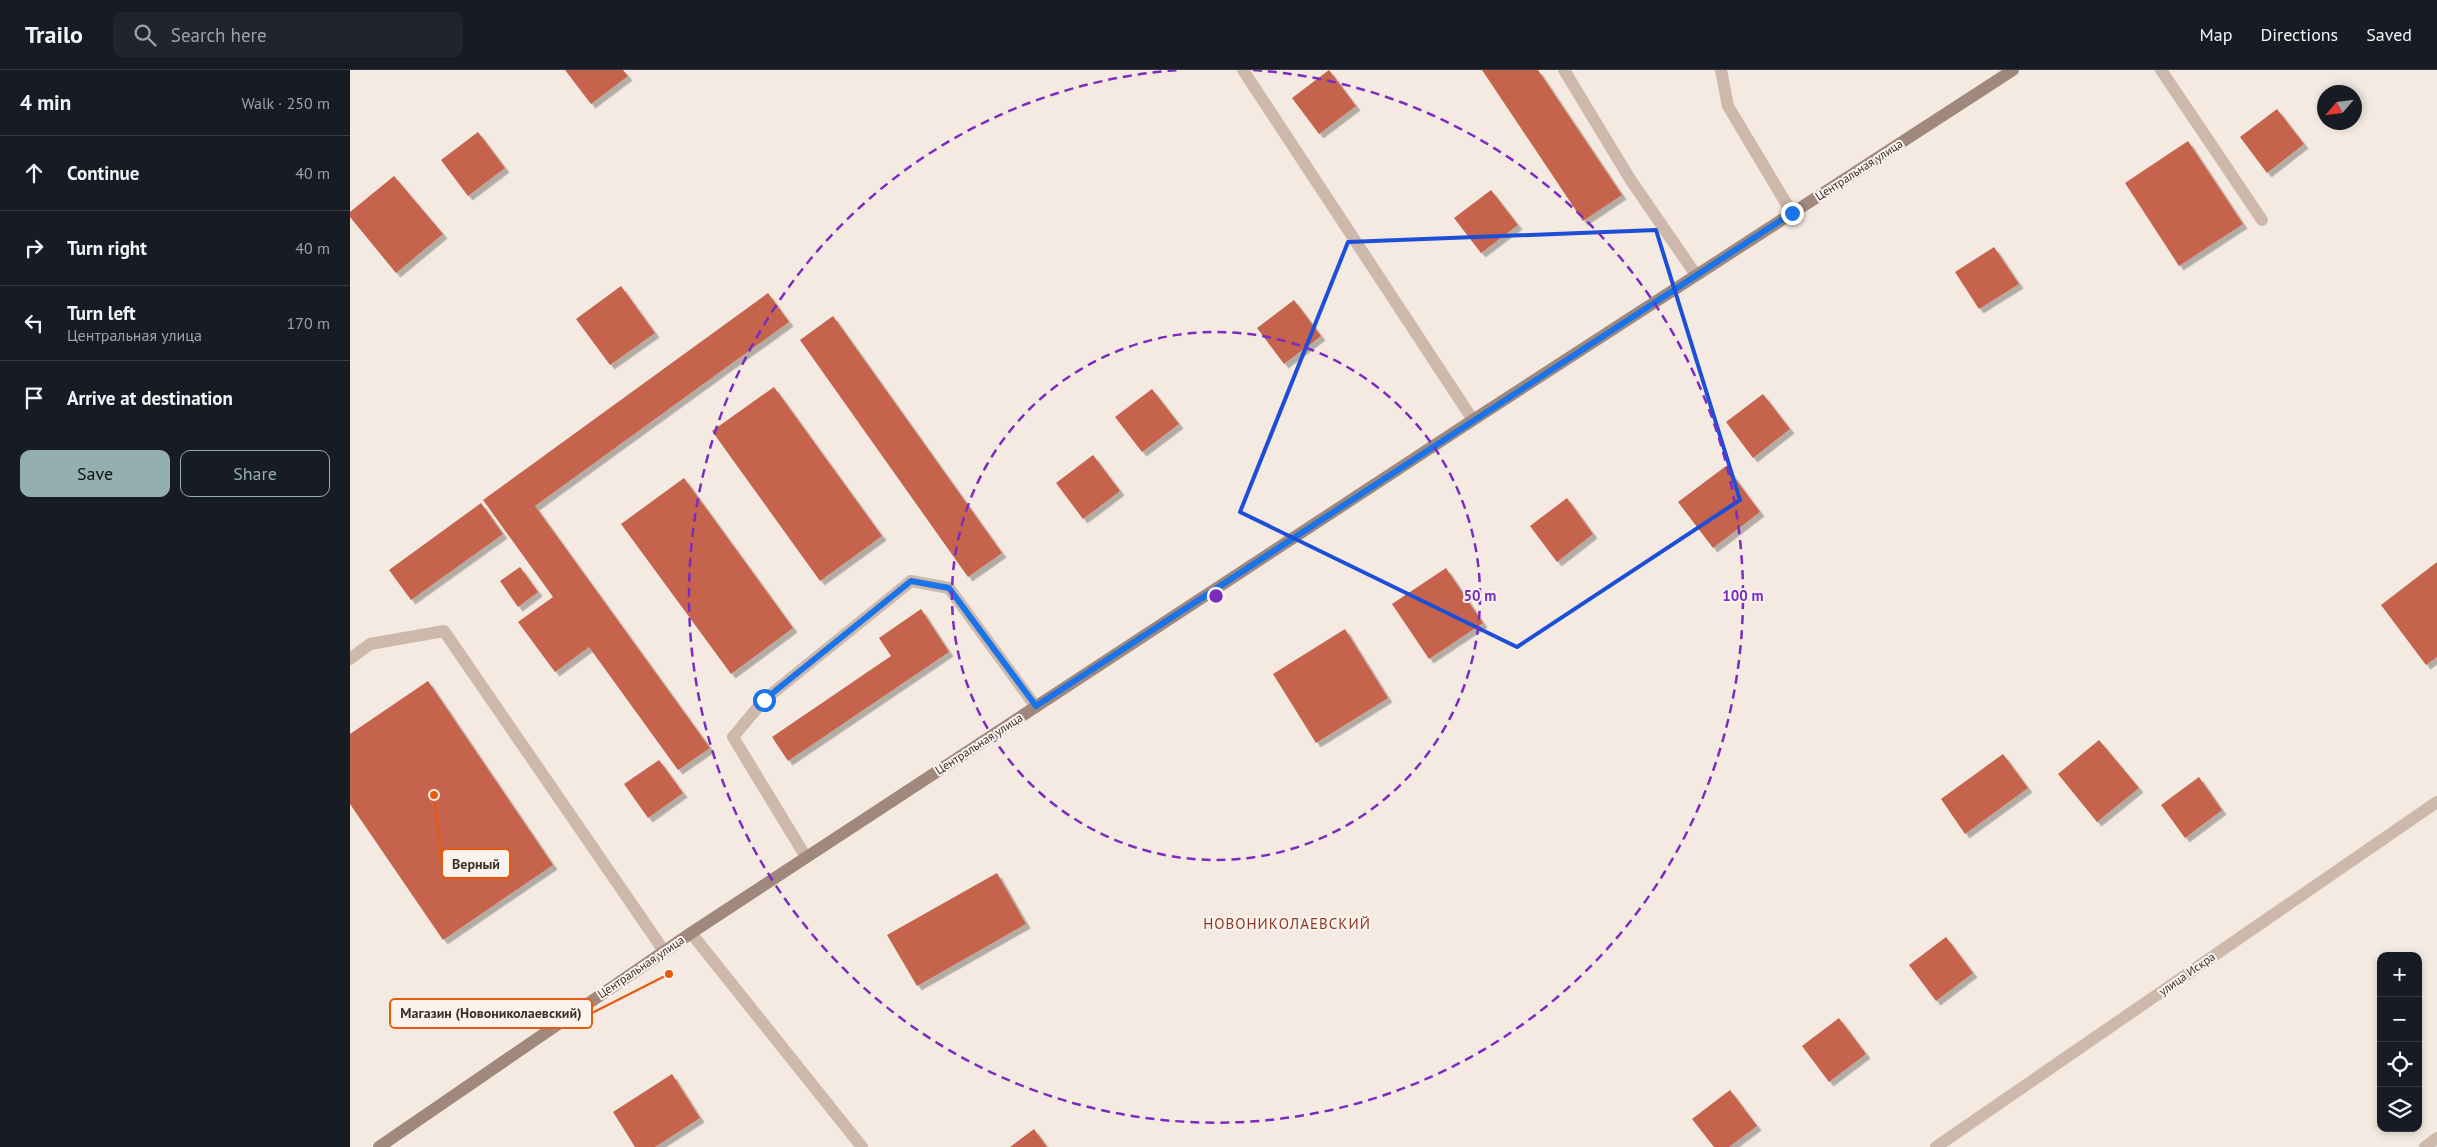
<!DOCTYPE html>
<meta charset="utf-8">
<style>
:root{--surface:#171b24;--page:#20242c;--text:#f1f3f6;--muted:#9ea1a6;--line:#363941;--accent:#93afb1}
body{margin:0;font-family:"PT Sans",sans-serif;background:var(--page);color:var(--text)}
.controls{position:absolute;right:15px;bottom:15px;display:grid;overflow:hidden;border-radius:10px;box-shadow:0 2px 8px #0003}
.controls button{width:45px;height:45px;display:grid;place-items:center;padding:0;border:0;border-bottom:1px solid var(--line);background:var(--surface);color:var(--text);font:25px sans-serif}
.compass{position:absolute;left:1967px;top:15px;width:45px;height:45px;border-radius:50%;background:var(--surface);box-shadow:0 2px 8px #0003;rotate:242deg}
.stop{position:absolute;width:15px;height:15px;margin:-11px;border:4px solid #1a73e8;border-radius:50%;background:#fff}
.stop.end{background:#1a73e8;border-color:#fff;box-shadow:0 1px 5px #0008}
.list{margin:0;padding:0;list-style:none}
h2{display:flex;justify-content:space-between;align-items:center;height:65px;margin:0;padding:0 20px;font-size:21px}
h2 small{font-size:16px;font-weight:400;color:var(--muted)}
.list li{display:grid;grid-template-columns:32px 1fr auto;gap:15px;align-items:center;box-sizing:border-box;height:75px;padding:0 20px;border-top:1px solid var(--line)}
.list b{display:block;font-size:19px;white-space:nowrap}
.list p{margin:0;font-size:16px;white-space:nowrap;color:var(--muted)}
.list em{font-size:16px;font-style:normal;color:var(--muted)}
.actions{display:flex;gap:10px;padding:15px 20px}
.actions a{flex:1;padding:11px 0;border:1px solid var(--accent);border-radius:10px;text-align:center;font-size:18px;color:var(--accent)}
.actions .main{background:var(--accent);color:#111}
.icon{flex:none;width:28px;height:28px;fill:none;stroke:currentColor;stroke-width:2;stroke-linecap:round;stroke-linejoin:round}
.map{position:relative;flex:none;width:2087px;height:1077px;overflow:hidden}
header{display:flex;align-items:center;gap:30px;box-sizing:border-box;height:70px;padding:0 25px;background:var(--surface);border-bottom:1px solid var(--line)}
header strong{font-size:24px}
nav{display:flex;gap:28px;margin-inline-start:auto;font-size:18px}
.search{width:350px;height:45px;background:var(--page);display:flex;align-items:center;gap:12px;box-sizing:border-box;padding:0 18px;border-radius:10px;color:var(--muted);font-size:19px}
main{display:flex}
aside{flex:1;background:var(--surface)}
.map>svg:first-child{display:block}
.building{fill:#c6644d;filter:url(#shadow)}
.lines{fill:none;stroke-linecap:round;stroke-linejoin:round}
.lane{stroke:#ccb9ac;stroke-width:12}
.street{stroke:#ccb9ac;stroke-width:12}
.secondary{stroke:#a0887d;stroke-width:12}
.route{stroke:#1a73e8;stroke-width:6}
.marked{fill:none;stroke:#1d4ed8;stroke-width:4;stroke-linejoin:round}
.ring{fill:none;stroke:#7b2cbf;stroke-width:2.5;stroke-dasharray:9 6}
.labels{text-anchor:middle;stroke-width:4;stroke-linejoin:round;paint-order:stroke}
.street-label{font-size:12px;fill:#3b2f2b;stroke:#fbf4ee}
.quarter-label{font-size:15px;letter-spacing:1px;fill:#8a3724;stroke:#fbf4ee}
.centre{fill:#7b2cbf;stroke:#fbf4ee;stroke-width:2.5}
.ring-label{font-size:15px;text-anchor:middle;font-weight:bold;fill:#7b2cbf;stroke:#fbf4ee;stroke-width:4;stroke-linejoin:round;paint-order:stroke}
.leader{fill:none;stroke:#e8590c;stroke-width:2}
.callout-dot{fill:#e8590c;stroke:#fbf4ee;stroke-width:2}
.callout{fill:#fbf4ee;stroke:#e8590c;stroke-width:2}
.callout-label{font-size:14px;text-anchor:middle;font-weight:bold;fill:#3b2f2b}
</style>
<header>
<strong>Trailo</strong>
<div class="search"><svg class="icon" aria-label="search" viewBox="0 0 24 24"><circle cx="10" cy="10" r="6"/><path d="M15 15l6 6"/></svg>Search here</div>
<nav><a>Map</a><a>Directions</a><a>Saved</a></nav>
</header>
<main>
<aside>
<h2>4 min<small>Walk · 250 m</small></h2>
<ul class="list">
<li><svg class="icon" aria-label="ahead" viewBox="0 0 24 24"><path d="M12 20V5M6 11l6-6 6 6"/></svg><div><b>Continue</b></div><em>40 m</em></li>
<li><svg class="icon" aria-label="right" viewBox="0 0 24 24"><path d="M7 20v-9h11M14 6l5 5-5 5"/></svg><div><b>Turn right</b></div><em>40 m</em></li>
<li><svg class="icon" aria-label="left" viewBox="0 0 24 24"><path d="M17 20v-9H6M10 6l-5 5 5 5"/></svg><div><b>Turn left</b><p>Центральная улица</p></div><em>170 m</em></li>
<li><svg class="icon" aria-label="arrive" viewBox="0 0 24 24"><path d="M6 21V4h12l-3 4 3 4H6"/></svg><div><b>Arrive at destination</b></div></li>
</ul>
<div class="actions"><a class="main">Save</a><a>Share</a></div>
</aside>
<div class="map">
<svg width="2087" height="1077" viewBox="0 0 2087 1077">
<defs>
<filter id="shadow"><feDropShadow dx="4.5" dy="4.5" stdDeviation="0" flood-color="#0004"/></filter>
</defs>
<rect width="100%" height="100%" fill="#f4eae1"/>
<path class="building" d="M215 0H273L278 6 241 34Z
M979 0 1006 36 969 64 942 28Z
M1132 0H1188L1272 125 1233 151Z
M1927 39 1954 74 1917 103 1890 67Z
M128 62 155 98 118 126 91 90Z
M1838 71 1893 154 1829 196 1775 113Z
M44 106 93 164 46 203 0 147V142Z
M1141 120 1168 155 1131 183 1104 148Z
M1644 177 1669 214 1629 239 1605 202Z
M271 216 305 263 260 295 226 249Z
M418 223 439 252 185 436 360 678 328 700 239 577 205 602 168 552 203 527 133 430Z
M944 230 971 266 934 294 907 258Z
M483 246 652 483 618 507 450 270Z
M424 317 532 466 470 511 362 361Z
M802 319 829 354 792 382 765 347Z
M1413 324 1440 359 1403 388 1376 352Z
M743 385 770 421 733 449 706 413Z
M1376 396 1410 442 1363 478 1328 432Z
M334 408 443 558 381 604 271 454Z
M1217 428 1243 464 1207 492 1180 456Z
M131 433 153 464 61 530 39 500Z
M2087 492V587L2076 595 2031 535Z
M170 497 188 522 168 537 150 511Z
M1096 498 1133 553 1079 589 1042 534Z
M571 539 599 582 438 691 422 667 541 586 529 568Z
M995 559 1038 628 966 673 923 604Z
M78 611 203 795 93 870 0 734V664Z
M1749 670 1789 718 1747 752 1708 704Z
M1653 684 1678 718 1615 764 1591 729Z
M309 690 333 723 298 748 274 714Z
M1849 707 1872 740 1835 768 1811 735Z
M647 803 676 854 567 916 537 865Z
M1596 867 1623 903 1586 931 1559 895Z
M1489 948 1516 984 1479 1012 1452 976Z
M322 1004 350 1048 305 1077H285L263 1042Z
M1380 1020 1407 1056 1379 1077H1364L1342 1049Z
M684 1059 697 1077H660Z"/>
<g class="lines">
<path class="lane" d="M893 0 1123 350
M1214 0 1280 109 1346 205
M1371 0 1378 36 1442 143
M1811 0 1912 150
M0 589 20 574 94 561 314 881
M456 787 383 667 414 630 561 511 599 518 686 637
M2075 1077 2087 1068"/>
<path class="street" d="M341 863 512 1077
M1586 1077 2087 732"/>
<path class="secondary" d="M29 1077 341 863 1123 350 1663 0"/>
</g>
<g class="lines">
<path class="route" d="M414 630 561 511 599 518 686 636 1442 143"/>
</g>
<path class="marked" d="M1306 160 1390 430 1167 577 890 442 998 172Z"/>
<g class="ring">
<circle cx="866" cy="526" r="264"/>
<path d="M903 0A527 527 0 1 1 829 0"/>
</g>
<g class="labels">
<g class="street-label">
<text transform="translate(1509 100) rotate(-33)" y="4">Центральная улица</text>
<text transform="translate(629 674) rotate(-33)" y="4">Центральная улица</text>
<text transform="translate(291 897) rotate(-34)" y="4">Центральная улица</text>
<text transform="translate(1837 904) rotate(-35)" y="4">улица Искра</text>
</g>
<g class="quarter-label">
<text x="937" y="859">НОВОНИКОЛАЕВСКИЙ</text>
</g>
</g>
<circle cx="866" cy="526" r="8" class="centre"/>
<g class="ring-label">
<text x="1130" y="531">50 m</text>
<text x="1393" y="531">100 m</text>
</g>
<path class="leader" d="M84 725L92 794M319 904L242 943"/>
<g class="callout-dot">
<circle cx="84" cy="725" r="5"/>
<circle cx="319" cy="904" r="5"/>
</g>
<g class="callout">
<rect x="92" y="779" width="68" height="29" rx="5"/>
<rect x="40" y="929" width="202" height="29" rx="5"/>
</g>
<g class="callout-label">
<text x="126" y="799">Верный</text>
<text x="141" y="948">Магазин (Новониколаевский)</text>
</g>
</svg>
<div class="controls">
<button>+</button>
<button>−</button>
<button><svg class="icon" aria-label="locate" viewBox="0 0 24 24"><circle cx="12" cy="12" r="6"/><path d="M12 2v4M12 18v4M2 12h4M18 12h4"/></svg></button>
<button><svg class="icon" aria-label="layers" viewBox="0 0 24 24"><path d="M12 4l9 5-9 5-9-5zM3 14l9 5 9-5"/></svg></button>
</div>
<svg class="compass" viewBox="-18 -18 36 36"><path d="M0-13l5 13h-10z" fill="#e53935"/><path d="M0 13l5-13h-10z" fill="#9ea1a6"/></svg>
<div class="stop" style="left:414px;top:630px"></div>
<div class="stop end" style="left:1442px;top:143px"></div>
</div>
</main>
